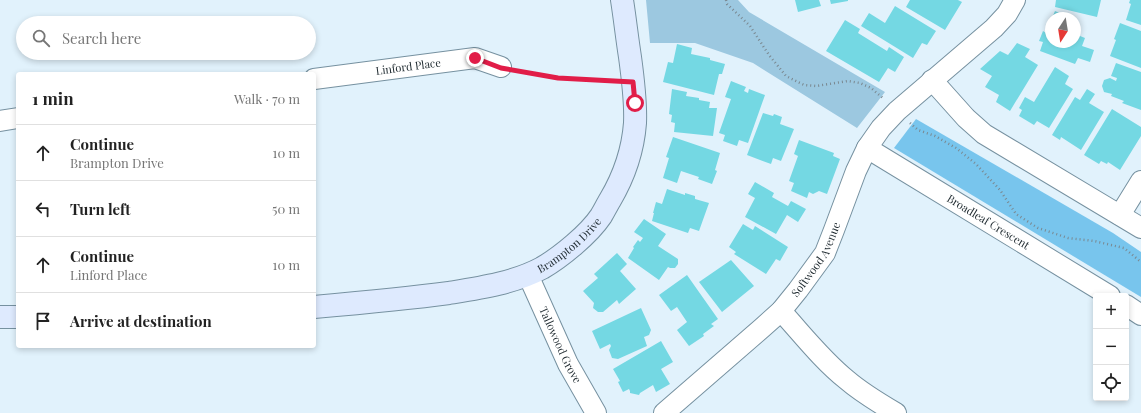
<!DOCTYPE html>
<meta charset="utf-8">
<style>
:root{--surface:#fff;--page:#f2f2f2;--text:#222;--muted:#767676;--line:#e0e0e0}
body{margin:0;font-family:"Playfair Display",serif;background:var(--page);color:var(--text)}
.controls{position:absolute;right:12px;bottom:12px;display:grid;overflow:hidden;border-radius:4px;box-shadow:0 2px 6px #0003}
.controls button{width:36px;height:36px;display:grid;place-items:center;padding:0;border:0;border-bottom:1px solid var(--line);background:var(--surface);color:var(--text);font:20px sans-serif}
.compass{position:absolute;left:1045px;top:12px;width:36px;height:36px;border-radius:50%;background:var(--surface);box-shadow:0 2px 6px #0003;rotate:192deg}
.stop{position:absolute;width:12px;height:12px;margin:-9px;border:3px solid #e11d48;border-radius:50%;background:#fff}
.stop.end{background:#e11d48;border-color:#fff;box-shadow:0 1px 4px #0008}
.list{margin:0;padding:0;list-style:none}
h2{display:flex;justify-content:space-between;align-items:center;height:52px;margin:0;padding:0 16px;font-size:17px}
h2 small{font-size:13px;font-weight:400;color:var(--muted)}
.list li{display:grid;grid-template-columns:26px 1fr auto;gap:12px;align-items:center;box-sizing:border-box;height:56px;padding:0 16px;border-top:1px solid var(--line)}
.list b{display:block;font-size:15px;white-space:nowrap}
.list p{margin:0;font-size:13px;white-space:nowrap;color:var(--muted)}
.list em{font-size:13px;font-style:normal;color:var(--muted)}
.icon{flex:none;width:22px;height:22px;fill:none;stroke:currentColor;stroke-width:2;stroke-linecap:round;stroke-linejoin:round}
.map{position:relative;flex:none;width:1141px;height:413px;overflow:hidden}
.search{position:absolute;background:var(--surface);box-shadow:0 2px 6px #0003;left:16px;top:16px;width:300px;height:44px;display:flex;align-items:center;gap:10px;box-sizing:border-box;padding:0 14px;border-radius:22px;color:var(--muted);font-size:15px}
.panel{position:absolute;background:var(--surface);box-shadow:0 2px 6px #0003;left:16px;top:72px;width:300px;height:276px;border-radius:4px}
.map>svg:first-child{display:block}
.green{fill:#9cc8e0}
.forest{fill:#78c5ed}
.building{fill:#74d8e3}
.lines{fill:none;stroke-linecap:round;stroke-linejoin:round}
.street-casing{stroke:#7691a0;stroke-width:22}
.secondary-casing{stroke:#7691a0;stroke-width:24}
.path{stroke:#7a8890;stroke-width:2.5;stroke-dasharray:1 3;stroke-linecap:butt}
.street{stroke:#fff;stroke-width:20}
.secondary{stroke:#deeafe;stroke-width:22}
.route{stroke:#e11d48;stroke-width:5}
.labels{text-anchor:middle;stroke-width:3.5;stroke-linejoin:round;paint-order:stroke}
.street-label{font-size:11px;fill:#1d282e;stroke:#fff}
</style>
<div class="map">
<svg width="1141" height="413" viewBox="0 0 1141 413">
<rect width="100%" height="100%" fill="#e1f2fc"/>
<path class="green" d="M646 0H738L749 12 885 92 857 128 753 63 695 43H650Z"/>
<path class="forest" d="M916 119 1113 233 1141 252V297L894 148Z"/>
<path class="building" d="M795 0H819L821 6 798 12Z
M830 0H848V1L831 4Z
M910 0H958L962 2 945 30 906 7Z
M1056 0H1101L1097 17 1055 7Z
M1130 0H1141V25L1126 20 1131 4 1129 3Z
M895 6 936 31 927 45 922 43 913 58 861 26 869 13 885 23Z
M1055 11 1071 18H1052Z
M845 20 860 29 858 33 887 51 889 47 904 57 895 72 888 68 879 82 826 51Z
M1051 21V42H1075V34L1085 38 1082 46 1094 50 1090 62 1078 58 1075 64 1040 51 1043 42 1039 41 1043 31 1046 33Z
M1120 23 1141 31V68L1110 56 1116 40 1114 39Z
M1017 43 1030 49 1025 57 1038 65 1010 111 996 102 999 95 985 87 992 76 980 69 1000 51 1008 55Z
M677 44 692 48 691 54 710 58V60L725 64 722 74H719L714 95 663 82 668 62 673 63Z
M1116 63 1141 72V110L1122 103 1124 101 1111 96 1112 94 1104 92 1102 86 1104 80 1110 78 1116 81 1117 78 1111 76Z
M1055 67 1069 76 1065 84 1073 89 1049 128 1037 121 1034 125 1019 116 1022 110 1019 108 1025 97 1034 102Z
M731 81 746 87 744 91 748 93 749 89 765 95 748 143 739 140 737 146 723 141 725 135 719 133 731 99 725 97Z
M672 89 687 92 686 96 699 98V100L710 102 709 108H717L713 136 674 132 675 123 671 122 672 115 669 114Z
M1087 89 1095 94 1089 103 1104 112 1081 150 1061 137 1060 140 1052 135 1075 97 1080 100Z
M1112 109 1141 127V136L1120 170 1108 162 1107 164 1101 161 1099 164 1084 155Z
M763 113 773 116 774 114 782 117 780 124 794 129 781 161 773 158 771 164 747 155Z
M673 137 720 153 715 170 717 171 712 184 698 179 699 177 681 171 677 183 663 178 669 158 666 157Z
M799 140 834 153 833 156 840 159 827 194 819 191 813 194 809 192 807 198 791 191 794 183 789 181 798 156 794 154Z
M755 182 774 193 772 197 788 206 791 201 806 209 798 222 787 215 776 234 745 217 755 198 748 194Z
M667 189 685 195V193L695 196V199L709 203 699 231 690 228 688 233 652 221 654 213H653L656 202 662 204Z
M644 219 666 234 658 246 678 259V264L675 268H670L668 267 659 280 628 258 634 248 633 247 638 240 640 242 643 238 634 232Z
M743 224 753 230 755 226 788 247 780 261 776 259 766 274 734 254 736 252 729 247Z
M617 253 627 264 620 271 636 289 619 304 617 300 603 312H598L593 308 594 303 583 291 598 278 594 274Z
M731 260 754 286 722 312 699 282Z
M687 275 718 319 711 324 714 326 703 334 704 336 689 346 677 330 687 322 677 307 671 311 659 295Z
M641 308 651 330 649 335 644 337 647 346 618 359 612 358 609 350 611 346 610 344 600 349 592 331Z
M661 341 673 362 661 369 670 384 656 392 653 385 640 393 639 395 630 393V391L629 389 623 392 618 382 620 381 613 369Z"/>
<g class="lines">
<g class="street-casing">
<g id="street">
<path id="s1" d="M314 79 475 58 501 67"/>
<path d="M932 80 966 118 984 134 1141 228"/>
<path d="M0 121 18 118"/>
<path id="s2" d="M867 148 1110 296"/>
<path d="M1120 215 1141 181"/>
<path id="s3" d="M528 275 568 364 596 413"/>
<path d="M1126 305 1141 315"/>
<path d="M781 311C802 334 822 360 847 380 862 393 879 403 896 413"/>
<path id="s4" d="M664 413 762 328 781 311 798 290 825 253 834 230 856 171 867 148 881 128 897 111 994 28 1007 14 1015 0"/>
</g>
</g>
<g class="secondary-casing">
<g id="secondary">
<path id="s5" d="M314 307C359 303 404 299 449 293 480 288 514 283 542 268 561 257 589 234 601 216 604 211 607 205 610 200 623 178 633 150 635 123 636 101 633 79 630 57 627 38 625 19 622 0"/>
<path d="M0 317H18"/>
</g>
</g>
<path class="path" d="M726 0 727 4 750 26 769 55 786 76 804 85 816 86 848 81 860 83 871 88 884 99
M519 71 559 78 615 81
M910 123 918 130 935 136 956 148 976 164 1000 190 1016 214 1038 228 1068 238 1094 241 1124 248 1141 262"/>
<use href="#street" class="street"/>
<use href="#secondary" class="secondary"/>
</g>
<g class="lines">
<path class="route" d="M475 58 501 68 558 78 633 82 635 103"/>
</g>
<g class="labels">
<g class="street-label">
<text dy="4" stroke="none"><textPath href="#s1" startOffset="95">Linford Place</textPath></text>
<text dy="4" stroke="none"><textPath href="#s2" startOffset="142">Broadleaf Crescent</textPath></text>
<text dy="4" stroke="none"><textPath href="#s5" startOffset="268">Brampton Drive</textPath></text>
<text dy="4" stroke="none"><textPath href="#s4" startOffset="218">Softwood Avenue</textPath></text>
<text dy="4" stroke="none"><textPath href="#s3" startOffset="77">Tallowood Grove</textPath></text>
</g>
</g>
</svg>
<div class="controls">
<button>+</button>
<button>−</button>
<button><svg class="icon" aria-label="locate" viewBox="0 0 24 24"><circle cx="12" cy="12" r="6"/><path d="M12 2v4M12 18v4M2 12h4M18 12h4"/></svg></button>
</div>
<svg class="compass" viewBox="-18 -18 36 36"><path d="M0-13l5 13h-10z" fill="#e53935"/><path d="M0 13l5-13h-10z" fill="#767676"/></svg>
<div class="stop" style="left:635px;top:103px"></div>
<div class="stop end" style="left:475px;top:58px"></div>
<div class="search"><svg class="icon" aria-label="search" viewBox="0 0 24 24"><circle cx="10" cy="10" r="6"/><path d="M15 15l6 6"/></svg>Search here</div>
<section class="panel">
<h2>1 min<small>Walk · 70 m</small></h2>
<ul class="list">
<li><svg class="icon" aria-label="ahead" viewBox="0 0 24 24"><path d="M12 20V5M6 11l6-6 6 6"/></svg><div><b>Continue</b><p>Brampton Drive</p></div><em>10 m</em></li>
<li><svg class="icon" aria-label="left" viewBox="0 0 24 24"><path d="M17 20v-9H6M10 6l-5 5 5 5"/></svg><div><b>Turn left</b></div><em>50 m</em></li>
<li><svg class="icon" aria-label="ahead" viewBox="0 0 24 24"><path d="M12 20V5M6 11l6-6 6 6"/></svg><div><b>Continue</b><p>Linford Place</p></div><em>10 m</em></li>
<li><svg class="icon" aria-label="arrive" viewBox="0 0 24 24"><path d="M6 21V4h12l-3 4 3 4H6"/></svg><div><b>Arrive at destination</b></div></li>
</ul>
</section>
</div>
